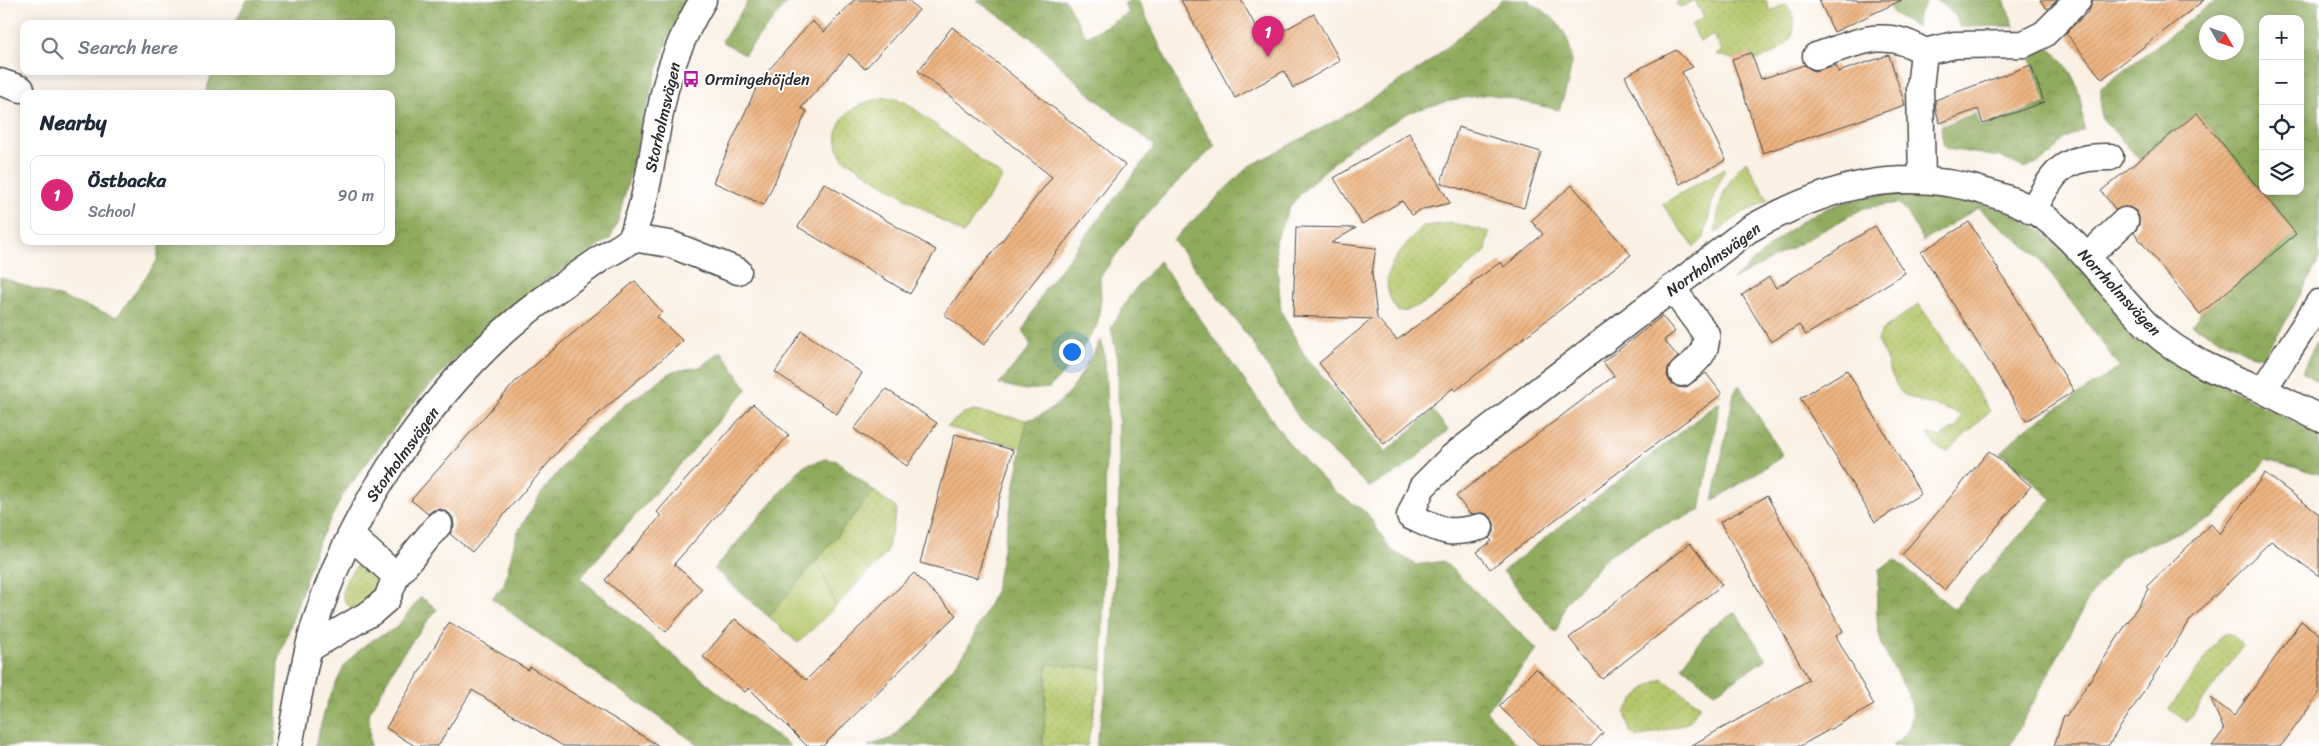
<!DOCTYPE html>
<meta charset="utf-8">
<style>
:root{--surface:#fff;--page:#f2f2f3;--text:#1f2937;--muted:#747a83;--line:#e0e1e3;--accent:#db2777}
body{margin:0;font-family:Sriracha,sans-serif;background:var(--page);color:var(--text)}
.controls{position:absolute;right:15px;top:15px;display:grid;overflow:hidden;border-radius:10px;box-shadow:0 2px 12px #0003}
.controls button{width:45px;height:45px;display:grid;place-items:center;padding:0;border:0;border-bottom:1px solid var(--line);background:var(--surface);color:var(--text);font:25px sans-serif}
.compass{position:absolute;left:2199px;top:15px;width:45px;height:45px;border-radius:50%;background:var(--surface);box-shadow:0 2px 12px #0003;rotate:129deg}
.you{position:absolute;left:1071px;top:351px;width:18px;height:18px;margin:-12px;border:4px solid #fff;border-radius:50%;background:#1a73e8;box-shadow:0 0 0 8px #1a73e833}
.badge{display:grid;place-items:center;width:32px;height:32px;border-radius:50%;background:var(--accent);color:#fff;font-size:16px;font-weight:700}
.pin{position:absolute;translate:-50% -41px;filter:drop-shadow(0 1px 2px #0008)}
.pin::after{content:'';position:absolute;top:26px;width:18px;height:15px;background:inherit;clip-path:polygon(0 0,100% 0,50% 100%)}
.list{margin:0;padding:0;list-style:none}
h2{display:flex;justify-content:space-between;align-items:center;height:65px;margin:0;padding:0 20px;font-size:21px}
h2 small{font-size:16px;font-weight:400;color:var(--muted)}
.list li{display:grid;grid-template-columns:32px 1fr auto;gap:15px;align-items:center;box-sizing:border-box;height:80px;margin:0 10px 10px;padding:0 10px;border:1px solid var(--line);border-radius:10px}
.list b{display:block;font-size:19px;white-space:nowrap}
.list p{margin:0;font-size:16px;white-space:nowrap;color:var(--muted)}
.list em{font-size:16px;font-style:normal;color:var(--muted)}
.icon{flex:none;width:28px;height:28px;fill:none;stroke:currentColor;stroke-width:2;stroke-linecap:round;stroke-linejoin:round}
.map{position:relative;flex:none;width:2319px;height:746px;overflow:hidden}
.search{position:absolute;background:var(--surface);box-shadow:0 2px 12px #0003;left:20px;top:20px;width:375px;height:55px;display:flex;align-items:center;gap:12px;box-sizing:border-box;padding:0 18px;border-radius:10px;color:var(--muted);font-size:19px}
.panel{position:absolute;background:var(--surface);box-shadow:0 2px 12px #0003;left:20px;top:90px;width:375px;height:155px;border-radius:10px}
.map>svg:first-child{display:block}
.grass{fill:url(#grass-dots);stroke:#70784a}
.forest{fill:url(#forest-crowns);stroke:#5d6b44;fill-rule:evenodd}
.garden{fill:#b4c669;stroke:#70784a}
.building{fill:url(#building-hatch)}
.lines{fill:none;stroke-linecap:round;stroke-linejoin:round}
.minor-casing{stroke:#4a4947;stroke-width:29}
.minor{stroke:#fff;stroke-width:26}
.labels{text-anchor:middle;stroke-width:4;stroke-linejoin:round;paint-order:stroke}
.poi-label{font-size:16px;fill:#2b2b2b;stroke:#fff;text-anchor:start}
.street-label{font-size:16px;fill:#2b2b2b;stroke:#fff}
</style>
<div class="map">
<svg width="2319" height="746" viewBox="0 0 2319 746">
<defs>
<pattern id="grass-dots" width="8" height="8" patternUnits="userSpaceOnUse" patternTransform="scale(1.25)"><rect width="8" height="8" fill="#b4c669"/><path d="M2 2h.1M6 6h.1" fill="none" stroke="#9baa5b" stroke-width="1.8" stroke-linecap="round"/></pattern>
<pattern id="forest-crowns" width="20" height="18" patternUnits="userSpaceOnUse" patternTransform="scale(1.25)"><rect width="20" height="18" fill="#8fab5d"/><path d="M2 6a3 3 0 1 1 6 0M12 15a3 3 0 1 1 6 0" fill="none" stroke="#758b4d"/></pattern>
<pattern id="building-hatch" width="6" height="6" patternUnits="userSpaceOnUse" patternTransform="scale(1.25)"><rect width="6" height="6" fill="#edb481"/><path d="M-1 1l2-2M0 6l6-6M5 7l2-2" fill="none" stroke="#cb9b70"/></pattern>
</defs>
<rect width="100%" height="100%" fill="#fff"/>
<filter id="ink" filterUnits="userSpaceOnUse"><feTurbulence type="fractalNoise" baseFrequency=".02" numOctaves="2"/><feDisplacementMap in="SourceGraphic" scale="10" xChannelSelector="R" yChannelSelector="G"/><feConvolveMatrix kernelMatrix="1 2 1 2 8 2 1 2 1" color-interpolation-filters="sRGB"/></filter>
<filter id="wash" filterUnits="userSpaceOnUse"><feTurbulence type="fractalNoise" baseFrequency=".0096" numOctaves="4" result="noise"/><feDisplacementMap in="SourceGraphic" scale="20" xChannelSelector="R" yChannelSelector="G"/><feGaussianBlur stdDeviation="1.12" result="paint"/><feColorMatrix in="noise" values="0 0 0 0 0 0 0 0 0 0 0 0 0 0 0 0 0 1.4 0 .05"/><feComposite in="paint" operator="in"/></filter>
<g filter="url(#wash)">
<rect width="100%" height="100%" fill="#faf0e3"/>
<path class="grass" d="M1679 0H1766L1770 11 1786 4C1808 35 1782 52 1754 61L1751 53 1732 59 1716 54 1722 50 1713 35 1700 41 1691 25 1704 17 1695 0 1681 7 1676 4Z
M887 97 904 101 1003 177 963 234 842 158C824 120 854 103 887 97Z
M1746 161 1768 200 1742 213 1715 233C1719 203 1724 183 1746 161Z
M1725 168 1713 198 1704 238 1694 247 1662 204Z
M1453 223 1489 232 1486 251 1429 300 1407 311 1398 312C1372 275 1398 254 1423 226Z
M1919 304 1990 411 1947 452 1935 446 1928 433 1940 437 1957 427 1961 415C1947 408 1912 401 1902 393 1894 386 1884 351 1878 340L1882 330Z
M975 411 1027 420 1022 448 947 427 963 413Z
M874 491 897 509 886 554 836 606 817 560Z
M359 563H364L379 585C374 599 366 606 351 608 334 594 347 577 359 563Z
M2228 632 2243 646 2187 722 2169 709 2221 636Z
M1047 663 1102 669 1087 746H1043Z
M1662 679 1700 705 1691 720 1682 725 1638 737 1630 732 1625 713C1635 696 1644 687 1662 679Z"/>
<path class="forest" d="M247 0H688L668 38 654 80 618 221 610 239 542 283 485 327 408 409 344 493 317 545 278 663 275 746H0V277L117 317 157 261 160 241H391V94H205L213 71H391V24H234Z
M749 0H789L744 55 722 41Z
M976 0H1065L1086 37 1129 13 1124 4 1130 0H1138L1183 95 1215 146 1168 191 1140 222 1100 277 1101 300 1097 325 1070 367 1049 388 1025 390 999 384 1031 346 1023 330 1045 289 1155 146 1093 97 1029 36Z
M1503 0H1528C1534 5 1539 7 1544 11 1582 40 1573 71 1559 110L1489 94 1452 100 1410 112 1352 146 1313 181 1290 206 1275 241 1281 311 1303 353 1386 452 1433 411 1448 430 1403 469 1369 487 1310 432 1299 418 1251 340 1173 240 1248 167 1346 115 1424 66Z
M1886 0H1928L1918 14 1917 28 1892 12Z
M1936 0H2004L2014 26 1959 27 1956 16Z
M2216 0H2319V260L2281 330 2262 357 2247 353 2192 325 2200 314 2296 233 2197 113 2139 159 2101 117V88ZM2263 19H2300V191H2263ZM2206 22H2236V52H2206Z
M2052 49C2079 79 2080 90 2084 129L2065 138 2053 152 2040 162 2024 168 2000 157 1947 149 1943 144 1941 126 1976 113 1981 127 2046 103 2031 60 2039 51Z
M1908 191 1970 200 2012 213 2045 233 2179 363 2319 435V474L2267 460 2213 518 2122 556 2090 596 2010 746H1892C1941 710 1887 676 1879 634 1875 612 1877 591 1879 569L1895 560 1954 609 2052 499 2001 453 2021 432 2120 367 2036 255 1978 208 1923 241 1909 215 1898 203 1864 208 1733 280C1757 258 1789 226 1818 212 1847 199 1877 195 1908 191Z
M1159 261 1291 446 1334 491 1367 513 1390 549 1416 565 1443 561 1537 649 1486 711 1519 746H1096L1110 668 1119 498 1118 360 1111 328 1131 294Z
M2319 337V383L2302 372Z
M1101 339 1105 359 1107 409 1102 669 1047 664 1043 746H868L892 738 965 653 995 592 1027 420C1068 409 1081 373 1101 339Z
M721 351 747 389 580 578 720 694 790 746H700L535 631 492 598 504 585 517 533 543 491 577 448 623 406 673 371 700 367Z
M1739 385 1783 456 1713 501 1734 393Z
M1720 401 1700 511 1651 530 1607 556 1566 603 1556 633 1503 571Z
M826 459 837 461 874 491 769 617 714 569 803 466Z
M421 597 437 609 400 657 369 714 370 746H315L327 703 345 664 367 643 396 628Z
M1735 612 1766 659 1714 693 1682 666 1710 628Z"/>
<path class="garden" d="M817 560 836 606 798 643 769 617Z"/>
<g id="blocks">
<path class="building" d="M854 0H908L919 10 865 69 849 54 801 108 807 111 764 205 713 182 760 80 812 21 824 32Z
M1181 0H1241L1264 41 1314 14 1340 61 1293 88 1284 71 1235 98Z
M1819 0H1902L1834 32Z
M2040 0H2057L2047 9Z
M2093 0H2204L2102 79 2066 33 2089 11Z
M952 27 1125 165 984 345 944 314 1052 177 918 71Z
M1676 50 1693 67 1682 72 1726 160 1680 184 1625 76Z
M1751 53 1761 79 1804 65 1814 71 1836 65 1838 72 1889 55 1905 105 1763 153 1732 59Z
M2031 65 2044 102 1983 124 1978 109 1940 123 1936 111 1935 100Z
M2197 113 2296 234 2200 314 2134 233 2139 225V217L2136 211 2129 207 2116 210 2101 191Z
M1458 127 1541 152 1524 208 1441 183Z
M1409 133 1450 203 1419 210 1412 215 1402 201 1362 224 1334 178Z
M824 183 936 250 910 294 798 227Z
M1572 185 1631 255 1455 391 1453 388 1384 444 1319 363 1372 319 1293 316 1296 227 1356 228 1331 243 1376 248 1372 273 1377 318 1397 340 1473 284 1471 283 1501 262 1504 267 1543 234 1531 221Z
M1969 222 2074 391 2026 421 1921 252Z
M1875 226 1905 273 1806 335 1799 325 1771 342 1742 295 1769 277 1776 288Z
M635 281 662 312 657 317 683 341 568 440 472 552 450 534 454 526 453 518 449 513 441 509 433 510 428 514 411 500 516 381Z
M1662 316 1675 332 1664 340 1678 357 1668 368 1667 375 1670 382 1677 387 1685 388 1706 373 1722 394 1490 569 1477 552 1492 541 1489 538 1494 532V523L1491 517 1485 513 1470 514 1456 496 1614 376 1603 362Z
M802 331 862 373 837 414 775 372Z
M1847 370 1921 494 1875 522 1800 398Z
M886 389 937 423 907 466 854 429Z
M753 404 789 435 674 564 702 589 666 632 605 580 661 516 657 512Z
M955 434 1013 450 977 578 920 563Z
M1989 451 2031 486 1944 590 1902 555Z
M2265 473 2319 514V576L2271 541 2191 619 2108 746H2054L2064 715 2067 716 2149 589 2147 586 2211 524 2220 534Z
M1767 496 1843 631 1836 636 1874 705 1800 746H1690L1809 680 1720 522Z
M1690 543 1722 585 1602 679 1569 638Z
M914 573 956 615 823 746H807L749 688 745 692 703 657 735 619 806 680Z
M2301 621 2319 634V693L2301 719 2281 746H2212L2224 730 2210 697 2234 716Z
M449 622 528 670 530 667 659 746H563L472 690 438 746H415L386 728Z
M1536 668 1603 733 1591 746H1540L1499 706Z"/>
</g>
</g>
<g filter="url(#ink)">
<use href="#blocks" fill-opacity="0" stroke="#4a4947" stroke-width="1"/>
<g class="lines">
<g class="minor-casing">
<path id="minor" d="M1924 52 1955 45 2024 44 2044 34 2078 0
M1816 56C1856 43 1886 26 1924 52L1920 88 1922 180
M0 82 21 89
M2032 211C2055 172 2061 156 2110 157
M631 238 670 244 738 271
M2087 257 2125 221
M1672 288 1706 334C1708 353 1695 362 1682 373
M2319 303 2263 390 2319 418
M1480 527C1446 536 1441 530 1410 516L1422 487 1452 457 1748 230C1828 185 1902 164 1993 194 2013 200 2037 210 2053 224 2090 255 2116 296 2151 329 2183 358 2223 375 2263 390
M351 536 396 576
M310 648 372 612 387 599 396 576 439 524
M289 746C297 706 303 664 315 624 349 515 419 410 503 332 534 304 569 281 603 257 611 252 627 245 632 237 635 231 636 222 639 216 651 179 654 140 662 103 669 66 684 32 703 0"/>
</g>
<use href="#minor" class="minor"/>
</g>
</g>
<defs>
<g id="bus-bare" transform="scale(1.35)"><path d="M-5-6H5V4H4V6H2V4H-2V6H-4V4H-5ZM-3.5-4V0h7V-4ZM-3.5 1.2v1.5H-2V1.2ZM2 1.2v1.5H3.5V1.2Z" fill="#b5179e" stroke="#fff" stroke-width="2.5" paint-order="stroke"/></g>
</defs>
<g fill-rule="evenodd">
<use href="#bus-bare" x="691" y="79"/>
</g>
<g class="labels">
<g class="poi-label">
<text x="705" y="85">Ormingehöjden</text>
</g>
<g class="street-label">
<text transform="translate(662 117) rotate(-77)" y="6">Storholmsvägen</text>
<text transform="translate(1713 259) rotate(-36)" y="6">Norrholmsvägen</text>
<text transform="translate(2120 292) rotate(47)" y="6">Norrholmsvägen</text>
<text transform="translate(402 454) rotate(-54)" y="6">Storholmsvägen</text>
</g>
</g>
</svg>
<div class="controls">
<button>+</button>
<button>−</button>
<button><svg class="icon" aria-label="locate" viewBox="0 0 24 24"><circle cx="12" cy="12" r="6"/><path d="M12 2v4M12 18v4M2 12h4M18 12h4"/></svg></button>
<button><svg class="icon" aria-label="layers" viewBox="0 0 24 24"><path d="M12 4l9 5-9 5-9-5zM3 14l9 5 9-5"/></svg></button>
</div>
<svg class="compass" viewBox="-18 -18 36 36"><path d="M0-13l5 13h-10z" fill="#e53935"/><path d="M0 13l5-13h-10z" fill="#747a83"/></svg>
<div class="you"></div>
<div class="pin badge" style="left:1268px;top:57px">1</div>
<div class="search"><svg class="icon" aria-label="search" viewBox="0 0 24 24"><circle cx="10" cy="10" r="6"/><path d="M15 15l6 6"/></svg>Search here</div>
<section class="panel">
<h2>Nearby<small></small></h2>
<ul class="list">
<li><span class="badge">1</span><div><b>Östbacka</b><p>School</p></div><em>90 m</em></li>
</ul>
</section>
</div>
